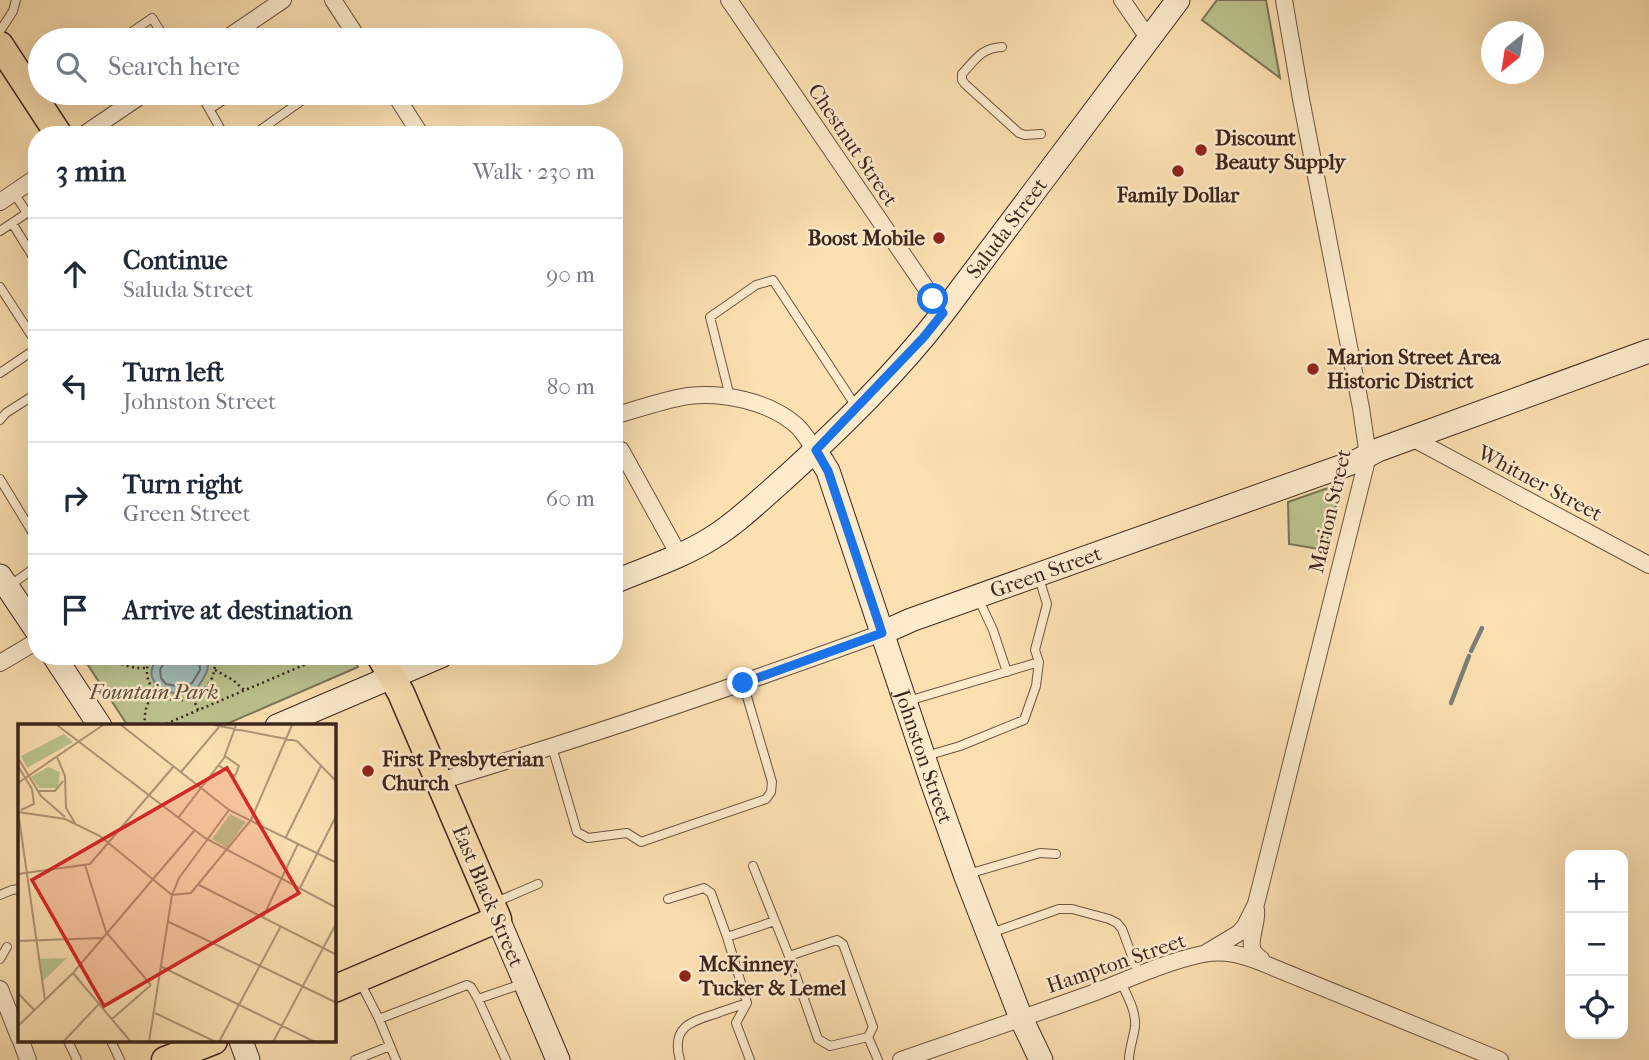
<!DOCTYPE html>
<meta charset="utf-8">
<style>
:root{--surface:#fff;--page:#f2f2f3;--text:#1f2937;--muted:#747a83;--line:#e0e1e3}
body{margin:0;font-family:"IM FELL French Canon",serif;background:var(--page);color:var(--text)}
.controls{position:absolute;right:21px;bottom:21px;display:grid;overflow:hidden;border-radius:14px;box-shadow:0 7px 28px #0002}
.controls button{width:63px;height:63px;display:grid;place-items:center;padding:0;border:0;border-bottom:2px solid var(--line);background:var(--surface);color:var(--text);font:35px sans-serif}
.compass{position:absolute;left:1481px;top:21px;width:63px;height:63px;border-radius:50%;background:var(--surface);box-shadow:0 7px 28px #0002;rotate:210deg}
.stop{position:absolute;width:21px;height:21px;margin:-16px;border:5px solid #1a73e8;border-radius:50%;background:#fff}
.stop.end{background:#1a73e8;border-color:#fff;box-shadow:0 2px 7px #0008}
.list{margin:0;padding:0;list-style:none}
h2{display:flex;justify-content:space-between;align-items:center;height:91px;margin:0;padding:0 28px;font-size:30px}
h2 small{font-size:23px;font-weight:400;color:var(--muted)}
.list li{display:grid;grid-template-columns:46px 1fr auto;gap:21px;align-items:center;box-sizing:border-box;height:112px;padding:0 28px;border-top:2px solid var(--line)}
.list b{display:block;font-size:26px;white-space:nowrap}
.list p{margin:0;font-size:23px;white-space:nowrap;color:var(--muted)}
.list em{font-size:23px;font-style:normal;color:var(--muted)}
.icon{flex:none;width:38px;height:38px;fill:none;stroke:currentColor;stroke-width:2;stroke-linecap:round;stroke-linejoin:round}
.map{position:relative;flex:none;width:1649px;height:1060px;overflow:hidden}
.search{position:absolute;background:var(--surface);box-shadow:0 7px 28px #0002;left:28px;top:28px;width:595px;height:77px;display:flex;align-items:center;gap:18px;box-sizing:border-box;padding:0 24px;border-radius:38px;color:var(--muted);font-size:26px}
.panel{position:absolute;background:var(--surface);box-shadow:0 7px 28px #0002;left:28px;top:126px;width:595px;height:539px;border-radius:28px}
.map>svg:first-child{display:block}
.green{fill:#bcc38e;stroke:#7c7456;stroke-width:2}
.water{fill:#a2bbb5;stroke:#797f78;stroke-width:2}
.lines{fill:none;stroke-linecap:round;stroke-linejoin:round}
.shore{stroke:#6f7069;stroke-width:2}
.stream{stroke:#797f78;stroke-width:4.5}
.lane-casing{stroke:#6c5442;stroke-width:10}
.street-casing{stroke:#6c5442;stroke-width:18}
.secondary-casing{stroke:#3c251d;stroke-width:25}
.primary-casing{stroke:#3c251d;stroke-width:29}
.path{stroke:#3c251d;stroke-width:2.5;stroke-dasharray:2 3.5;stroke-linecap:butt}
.lane{stroke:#fdebcc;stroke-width:8}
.street{stroke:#fdebcc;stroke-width:16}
.secondary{stroke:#fdebcc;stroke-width:23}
.primary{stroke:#fce0b1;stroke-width:26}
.route{stroke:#1a73e8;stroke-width:9}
.poi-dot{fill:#8f2418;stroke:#fdebcc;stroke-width:2.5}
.labels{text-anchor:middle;stroke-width:5;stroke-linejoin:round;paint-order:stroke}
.poi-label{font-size:21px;font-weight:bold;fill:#3c251d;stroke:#fdebcc;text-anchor:start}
.street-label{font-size:21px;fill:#3c251d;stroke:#fdebcc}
.park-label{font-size:21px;font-style:italic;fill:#5c4c39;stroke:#fdebcc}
.inset-road{fill:none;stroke:#af9576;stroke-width:2}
.view{fill:#d62828;fill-opacity:0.15;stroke:#d62828;stroke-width:3.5}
.inset-edge{fill:none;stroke:#3c251d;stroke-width:3.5}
</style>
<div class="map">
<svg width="1649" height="1060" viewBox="0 0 1649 1060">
<rect width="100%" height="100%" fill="#fce0b1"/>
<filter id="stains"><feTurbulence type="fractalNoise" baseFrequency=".00286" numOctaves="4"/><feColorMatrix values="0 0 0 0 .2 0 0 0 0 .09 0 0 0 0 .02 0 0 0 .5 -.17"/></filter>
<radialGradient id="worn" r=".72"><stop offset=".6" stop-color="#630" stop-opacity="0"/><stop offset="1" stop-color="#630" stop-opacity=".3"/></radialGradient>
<path class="green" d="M1217 0H1266L1280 78 1202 20Z
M1342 483 1325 550 1289 544 1288 502Z
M82 656H352L358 667 222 726H128Z"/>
<path class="water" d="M159 656H205C209 665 209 669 204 677 201 682 199 687 194 690 179 700 144 688 153 666 155 662 157 660 159 656Z"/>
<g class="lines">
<path class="shore" d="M165 656 164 662 160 670 161 678 166 684 182 687 192 683 200 670 199 656"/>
<path class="stream" d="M1471 651 1482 628
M1451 703 1469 656"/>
<g class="lane-casing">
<path id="lane" d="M0 31 13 11 16 0
M120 40 152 18 166 40
M1002 47C981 48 975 60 962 74V80L965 84 1019 133 1025 135 1041 134
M200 93 224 135
M210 109 234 93
M253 135 307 97 308 93
M12 223 37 263
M0 231 27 213 14 193
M0 287 37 344
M0 373 37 348
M730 397 710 317 756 285 773 280 857 408
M0 420 6 413 37 393
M0 479 37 540
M8 587 37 566
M979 600 993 630 1007 672
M908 701 1039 662
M552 747 577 832 588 838 627 833 641 842 766 799 771 792 772 782 743 683
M926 756 960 746 1024 720 1036 686 1039 662 1035 650 1047 604 1039 578
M753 866 789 956 818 1039 830 1046 868 1037
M968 874 1040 853 1056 854
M0 895 12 890 19 889
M668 899 704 888 711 893 727 937 775 921
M496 902 538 884
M991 933 1059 909H1072L1109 919 1117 923 1122 929 1139 975
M727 937 747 1003 736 1023 750 1060
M789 956 837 940 843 944 873 1027 868 1037 878 1060
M0 959 7 947
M360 982 379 1019 467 985 471 987 478 999 522 984
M1121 982C1127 996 1136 1010 1135 1026 1134 1037 1129 1048 1129 1060
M478 999 506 1060
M379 1019 396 1060
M68 1041 77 1060
M111 1041 120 1060
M355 1060 390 1046
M680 1060C671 1028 689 1022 715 1014 725 1010 736 1007 747 1003"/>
</g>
<g class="street-casing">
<path id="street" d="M333 0 359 40
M729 0 943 313
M1122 0 1149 39
M224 40 283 0
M394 93 421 135
M83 135 145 93
M0 202 37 177
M614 416C638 409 663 400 688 396 723 392 768 401 796 425 804 432 809 442 815 450
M1412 438 1649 565
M621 450 679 555
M0 663 37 641
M440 781C589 737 736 686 882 633
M1256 910C1258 922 1248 941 1253 951 1255 954 1258 957 1261 959L1260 962
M1204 954 1239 933 1245 926 1256 904 1368 456 1361 408 1301 99 1284 0
M0 989 19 1037
M21 1041 28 1060
M901 1060C965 1038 1029 1016 1093 993 1129 979 1165 962 1203 954 1224 950 1241 954 1260 962L1500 1060"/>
</g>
<g class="secondary-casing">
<g id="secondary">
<path id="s1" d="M815 450 828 471 930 776 965 874 1021 1018 1041 1060"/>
<path d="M0 576 37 631"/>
<path id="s2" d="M614 582C647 568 682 557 712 538 738 522 760 500 783 480 839 429 896 374 943 313L1178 0"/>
<path id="s3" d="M882 633 911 620 1357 461 1378 450 1649 351"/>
<path d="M54 656 100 726"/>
<path d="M277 726 441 656"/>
<path d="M498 919 558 1060"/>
<path d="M241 1041 248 1060"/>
</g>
</g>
<g class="primary-casing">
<path id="primary" d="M0 45 59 135
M334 989 498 919 401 693 380 656
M165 1060 214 1041"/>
</g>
<path class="path" d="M107 656C120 664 131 669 146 668
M151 656C131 697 192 720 212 678 215 670 216 664 213 656
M84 663 99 656
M215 670 233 680 244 690
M193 698 198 710
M145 726C144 712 146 702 156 692
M161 726 325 656"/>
<use href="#lane" class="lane"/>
<use href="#street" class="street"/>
<use href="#secondary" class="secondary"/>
<use href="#primary" class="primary"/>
</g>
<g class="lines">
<path class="route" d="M743 683 882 633 828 471 816 450 923 338 943 313 933 299"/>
</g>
<g class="poi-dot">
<circle cx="1201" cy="150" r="7"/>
<circle cx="1178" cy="171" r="7"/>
<circle cx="939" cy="238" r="7"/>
<circle cx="1313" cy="369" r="7"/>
<circle cx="368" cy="771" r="7"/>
<circle cx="685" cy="976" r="7"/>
</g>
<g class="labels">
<g class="poi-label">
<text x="1215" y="145">Discount<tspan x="1215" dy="24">Beauty Supply</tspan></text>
<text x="1178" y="202" text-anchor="middle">Family Dollar</text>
<text x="925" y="245" text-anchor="end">Boost Mobile</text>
<text x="1327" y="364">Marion Street Area<tspan x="1327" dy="24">Historic District</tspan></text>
<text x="382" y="766">First Presbyterian<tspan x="382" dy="24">Church</tspan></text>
<text x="699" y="971">McKinney,<tspan x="699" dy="24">Tucker &amp; Lemel</tspan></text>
</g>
<g class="street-label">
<text transform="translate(853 145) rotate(56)" y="7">Chestnut Street</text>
<text dy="7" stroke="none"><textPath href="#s2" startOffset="537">Saluda Street</textPath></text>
<text transform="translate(1540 483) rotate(28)" y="7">Whitner Street</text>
<text transform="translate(1330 511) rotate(-77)" y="7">Marion Street</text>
<text dy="7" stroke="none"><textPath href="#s3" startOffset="175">Green Street</textPath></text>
<text dy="7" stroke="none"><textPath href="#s1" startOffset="326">Johnston Street</textPath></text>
<text transform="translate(488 896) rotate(67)" y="7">East Black Street</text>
<text transform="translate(1116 963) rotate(-19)" y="7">Hampton Street</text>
</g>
<g class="park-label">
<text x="154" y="699">Fountain Park</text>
</g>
</g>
<g transform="translate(18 724)">
<rect width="318" height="318" fill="#fce0b1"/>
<path d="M46 10 55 18 9 44 3 32ZM30 43 42 48 40 64H21L13 53ZM212 90 228 98 209 124 194 115ZM49 234 25 257 22 235Z" fill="#bcc38e"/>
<path class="inset-road" d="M39 1 187 114 319 184M103 1 211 86 319 139M196 1 279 17 319 58M39 33 47 52 48 84 57 99M0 34 23 72 47 93M200 41 217 52 221 42 207 32M0 42 14 65M163 48 201 3M0 59 85 1M21 67H37L45 57M3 86 16 80 14 65M0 88 47 95 82 112 154 171M1 94 27 276M160 94 206 34 218 1M268 113 303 42M189 116 211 86M67 141 88 208 133 261M0 150 72 140 156 42M181 161 319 231M282 164 319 90M154 171 173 169 233 96 274 1M245 193 280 120M149 197 319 279M0 217 84 214M144 243 297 318M55 249 113 318M0 269 16 286M137 289 198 318M94 295 133 261M0 302 55 249 176 107M45 318 81 280M131 318 154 171 161 154 189 116M201 318 263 202M255 318 319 198"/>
<path class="view" d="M209 44 281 169 86 282 14 156Z"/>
<rect width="318" height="318" class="inset-edge"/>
</g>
<rect width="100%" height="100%" filter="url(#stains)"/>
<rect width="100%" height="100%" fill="url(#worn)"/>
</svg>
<div class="controls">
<button>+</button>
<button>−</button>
<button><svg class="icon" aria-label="locate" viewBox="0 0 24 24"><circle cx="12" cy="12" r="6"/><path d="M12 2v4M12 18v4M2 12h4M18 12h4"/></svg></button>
</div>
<svg class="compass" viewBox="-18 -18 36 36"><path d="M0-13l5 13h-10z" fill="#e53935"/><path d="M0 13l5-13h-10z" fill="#747a83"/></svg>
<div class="stop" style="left:933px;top:299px"></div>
<div class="stop end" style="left:743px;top:683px"></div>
<div class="search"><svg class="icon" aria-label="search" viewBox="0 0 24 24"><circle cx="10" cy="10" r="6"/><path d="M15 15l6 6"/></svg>Search here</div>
<section class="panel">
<h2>3 min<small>Walk · 230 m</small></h2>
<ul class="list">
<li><svg class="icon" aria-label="ahead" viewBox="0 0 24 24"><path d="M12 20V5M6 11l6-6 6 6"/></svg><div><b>Continue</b><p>Saluda Street</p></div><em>90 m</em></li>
<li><svg class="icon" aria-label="left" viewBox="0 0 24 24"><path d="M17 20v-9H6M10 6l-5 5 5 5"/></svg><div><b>Turn left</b><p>Johnston Street</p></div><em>80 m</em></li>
<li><svg class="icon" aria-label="right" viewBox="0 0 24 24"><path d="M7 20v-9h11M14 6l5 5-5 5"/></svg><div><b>Turn right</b><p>Green Street</p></div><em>60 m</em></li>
<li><svg class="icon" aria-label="arrive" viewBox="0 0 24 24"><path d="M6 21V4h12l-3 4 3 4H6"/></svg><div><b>Arrive at destination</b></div></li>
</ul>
</section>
</div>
